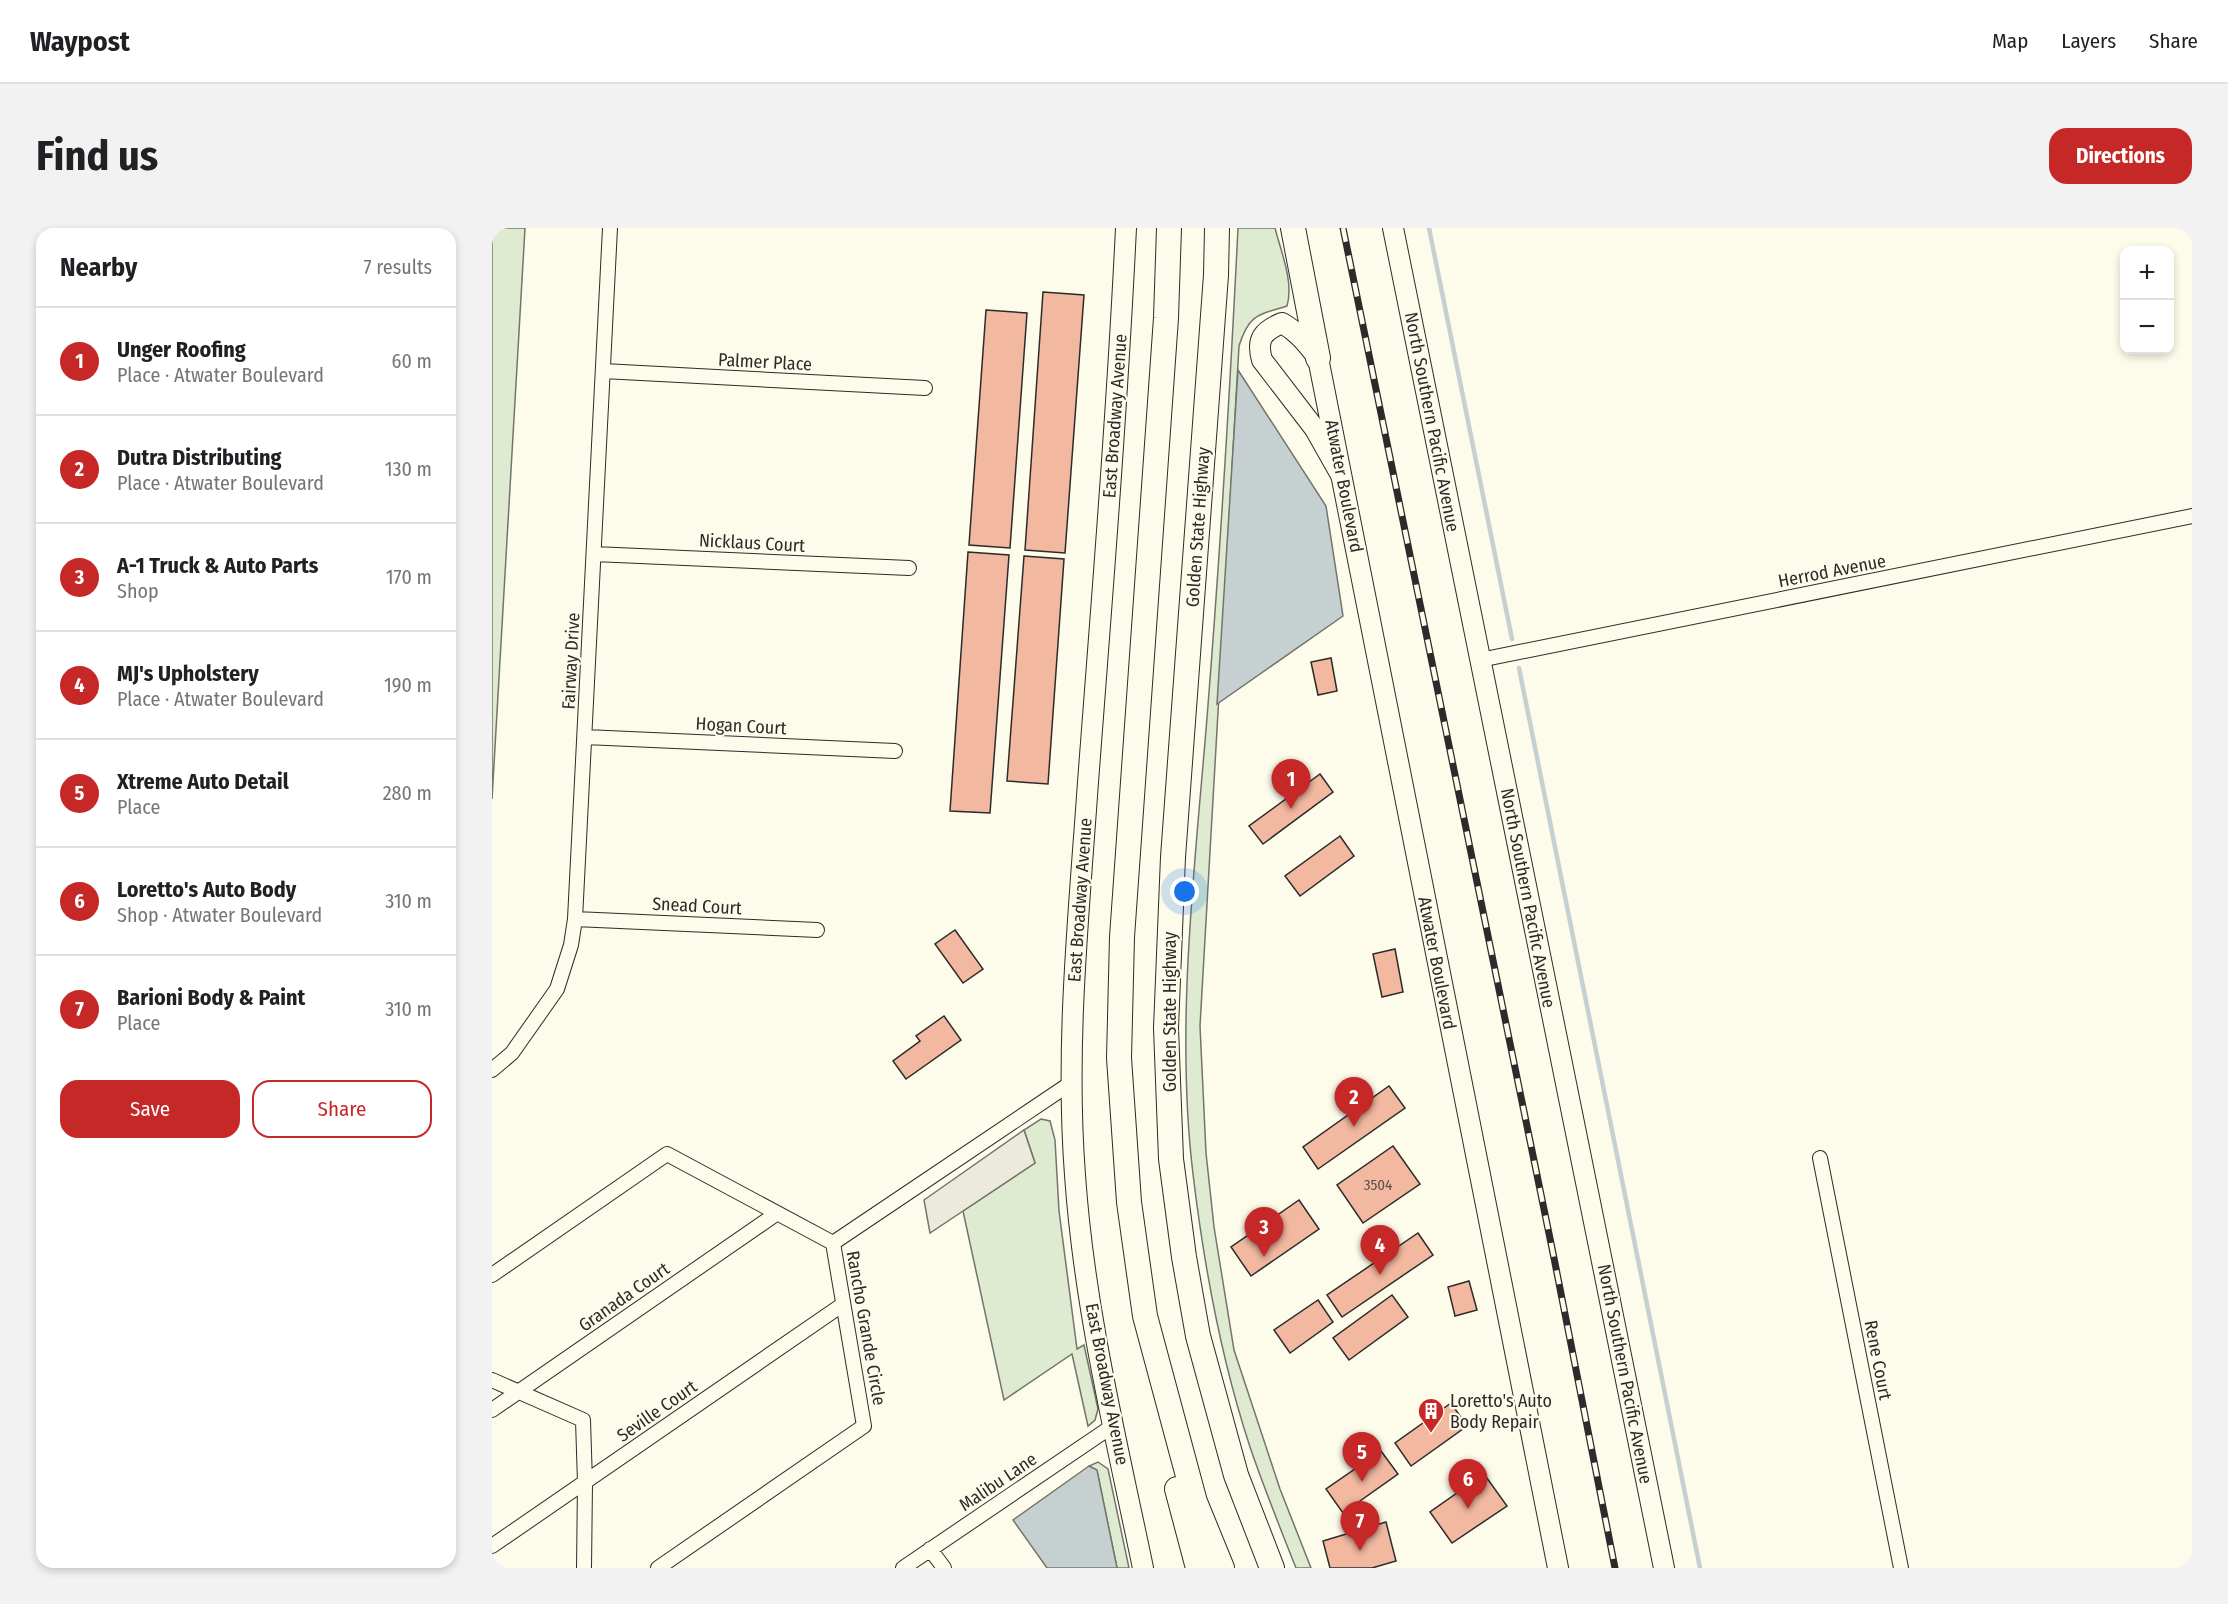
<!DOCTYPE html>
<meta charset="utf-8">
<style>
:root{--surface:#fff;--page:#f2f2f2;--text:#202124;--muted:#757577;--line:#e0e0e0;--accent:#c62828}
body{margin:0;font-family:"Fira Sans Condensed",sans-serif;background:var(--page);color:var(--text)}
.controls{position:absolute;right:18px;top:18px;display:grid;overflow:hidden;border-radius:12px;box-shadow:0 3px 9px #0003}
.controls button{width:54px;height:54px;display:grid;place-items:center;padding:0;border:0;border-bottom:2px solid var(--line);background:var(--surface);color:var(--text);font:30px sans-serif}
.you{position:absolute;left:693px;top:664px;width:21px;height:21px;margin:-15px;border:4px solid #fff;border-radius:50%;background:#1a73e8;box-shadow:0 0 0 9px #1a73e833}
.badge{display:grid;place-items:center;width:39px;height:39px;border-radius:50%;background:var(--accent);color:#fff;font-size:20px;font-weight:700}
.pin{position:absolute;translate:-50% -50px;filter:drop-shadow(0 2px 3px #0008)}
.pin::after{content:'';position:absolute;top:32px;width:21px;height:18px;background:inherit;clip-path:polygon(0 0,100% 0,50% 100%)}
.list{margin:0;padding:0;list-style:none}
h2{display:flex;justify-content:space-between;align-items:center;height:78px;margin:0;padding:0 24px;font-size:26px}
h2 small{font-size:20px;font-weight:400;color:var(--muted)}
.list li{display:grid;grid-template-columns:39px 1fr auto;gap:18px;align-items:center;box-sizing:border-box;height:108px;padding:0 24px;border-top:2px solid var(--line)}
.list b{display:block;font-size:22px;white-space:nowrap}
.list p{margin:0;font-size:20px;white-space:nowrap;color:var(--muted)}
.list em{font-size:20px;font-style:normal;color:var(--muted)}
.actions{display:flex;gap:12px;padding:18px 24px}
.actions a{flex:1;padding:14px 0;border:2px solid var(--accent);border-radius:18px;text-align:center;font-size:21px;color:var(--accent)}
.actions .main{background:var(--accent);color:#fff}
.map{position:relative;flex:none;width:1700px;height:1340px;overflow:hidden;border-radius:18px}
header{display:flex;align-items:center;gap:36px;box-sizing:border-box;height:84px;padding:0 30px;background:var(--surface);border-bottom:2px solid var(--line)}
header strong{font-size:28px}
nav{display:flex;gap:33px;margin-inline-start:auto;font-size:21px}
.intro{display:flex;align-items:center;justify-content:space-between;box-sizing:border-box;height:144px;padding:0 36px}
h1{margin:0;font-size:42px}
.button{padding:15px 27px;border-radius:18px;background:var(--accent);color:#fff;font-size:21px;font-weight:700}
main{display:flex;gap:36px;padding:0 36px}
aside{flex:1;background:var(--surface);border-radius:18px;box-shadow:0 3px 9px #0003}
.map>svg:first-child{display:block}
.green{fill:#deebd1;stroke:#74746e;stroke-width:1.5}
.parking{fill:#eceadb;stroke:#74746e;stroke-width:1.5}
.water{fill:#c7d0d0;stroke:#74746e;stroke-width:1.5}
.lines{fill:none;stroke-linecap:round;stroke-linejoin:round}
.stream{stroke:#c7d0d0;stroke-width:4.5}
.building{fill:#f2b8a0;stroke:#2b2b2b;stroke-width:1.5}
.street-casing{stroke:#2b2b2b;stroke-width:16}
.secondary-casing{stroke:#2b2b2b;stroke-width:22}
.highway-casing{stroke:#2b2b2b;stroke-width:26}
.street{stroke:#fdfbea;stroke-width:14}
.secondary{stroke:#fdfbea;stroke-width:20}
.highway{stroke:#fdfbea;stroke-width:24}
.rail-casing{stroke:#2b2b2b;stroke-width:7}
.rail{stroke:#fdfbea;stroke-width:4.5;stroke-dasharray:14;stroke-linecap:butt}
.labels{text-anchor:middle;stroke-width:4.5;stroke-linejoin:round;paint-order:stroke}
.number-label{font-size:15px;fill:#5d4e48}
.street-label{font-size:18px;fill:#2b2b2b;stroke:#fdfbea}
.poi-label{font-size:18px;fill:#2b2b2b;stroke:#fdfbea;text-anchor:start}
</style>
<header>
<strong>Waypost</strong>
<nav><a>Map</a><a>Layers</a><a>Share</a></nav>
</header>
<div class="intro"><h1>Find us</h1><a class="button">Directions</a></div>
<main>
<aside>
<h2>Nearby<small>7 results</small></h2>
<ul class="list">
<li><span class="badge">1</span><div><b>Unger Roofing</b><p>Place · Atwater Boulevard</p></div><em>60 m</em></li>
<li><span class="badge">2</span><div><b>Dutra Distributing</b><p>Place · Atwater Boulevard</p></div><em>130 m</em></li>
<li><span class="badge">3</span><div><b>A-1 Truck &amp; Auto Parts</b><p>Shop</p></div><em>170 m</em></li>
<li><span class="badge">4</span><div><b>MJ's Upholstery</b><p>Place · Atwater Boulevard</p></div><em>190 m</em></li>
<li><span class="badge">5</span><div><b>Xtreme Auto Detail</b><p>Place</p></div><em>280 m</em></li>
<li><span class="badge">6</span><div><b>Loretto's Auto Body</b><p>Shop · Atwater Boulevard</p></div><em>310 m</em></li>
<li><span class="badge">7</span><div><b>Barioni Body &amp; Paint</b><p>Place</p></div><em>310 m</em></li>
</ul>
<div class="actions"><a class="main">Save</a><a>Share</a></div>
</aside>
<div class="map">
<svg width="1700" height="1340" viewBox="0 0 1700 1340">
<rect width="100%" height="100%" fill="#fdfbea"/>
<path class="green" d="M0 0H33L0 571Z
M746 0H783C789 24 802 54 795 78 766 87 757 86 747 118L708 798 714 925 722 999 742 1122 788 1261 819 1340H804C788 1300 772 1260 758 1219 729 1131 712 1038 701 946 683 798 703 638 715 490 728 327 738 163 746 0Z
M549 891 558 893 563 912 567 983 585 1121 592 1117 606 1181 603 1192 596 1198 580 1126 512 1172 471 983 543 935 532 902Z
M606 1234 616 1241 637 1340H625L605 1243 597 1238Z"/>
<path class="parking" d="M532 902 543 935 438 1005 432 972Z"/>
<path class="water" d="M746 142 834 278 851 388 725 476Z
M597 1238 605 1242 625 1340H555L521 1292Z"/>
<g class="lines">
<path class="stream" d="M937 0 1020 411
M1027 440 1208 1340"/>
</g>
<path class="building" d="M551 64 592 67 573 325 533 322Z
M494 82 535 85 518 320 477 317Z
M476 324 517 327 498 585 458 583Z
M532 328 572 331 556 556 515 553Z
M839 430 845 463 826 467 819 434Z
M828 546 841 564 771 616 757 598Z
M848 608 862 628 808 668 793 648Z
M463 702 491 741 471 755 443 716Z
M903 721 911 764 890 769 881 726Z
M452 788 469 812 414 851 401 833 428 813 424 808Z
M897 858 913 880 826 941 811 919Z
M901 918 928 956 871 995 845 957Z
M807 972 827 1001 759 1048 739 1019Z
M926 1005 941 1027 850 1089 835 1067Z
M977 1053 985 1082 963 1088 956 1059Z
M900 1067 916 1089 857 1132 841 1110Z
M826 1072 841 1094 798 1125 782 1102Z
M959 1175 975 1198 919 1238 903 1215Z
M889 1223 906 1246 851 1285 834 1261Z
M992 1246 1015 1278 960 1315 938 1284Z
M894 1294 904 1333 880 1340H838L831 1313Z"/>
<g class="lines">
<g class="street-casing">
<path id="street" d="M111 143 433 160
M102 326 417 340
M988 432 1700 288
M93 509 403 523
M83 691 325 702
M0 842 20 825 65 761 79 717 83 691 118 0
M1328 930 1409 1340
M341 1015 579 855
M0 1047 175 926 341 1015
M0 1152 91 1192 93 1255 92 1340
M0 1182 284 986
M0 1318 350 1077
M438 1321 452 1340
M166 1340 372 1198 341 1015
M411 1340 622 1197"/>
</g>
<g class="secondary-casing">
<path id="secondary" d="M634 0C625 185 610 370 596 554 587 685 573 816 583 947 592 1079 624 1210 651 1340
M901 0 1172 1340
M849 247 823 201 770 132C764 111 771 103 790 95 806 104 815 116 826 130L1066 1340"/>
</g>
<g class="highway-casing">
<path id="highway" d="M677 0 674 90 630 709 627 830 637 974 653 1088 703 1274 730 1340
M725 0 724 47 681 629 674 800 679 931 692 1029 706 1108 744 1247 780 1340
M801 0 826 130
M685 1261 706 1340"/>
</g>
<use href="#street" class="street"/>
<use href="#secondary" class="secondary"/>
<use href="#highway" class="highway"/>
<g class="rail-casing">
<path id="rail" d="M851 0 1062 1030 1123 1340"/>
</g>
<use href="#rail" class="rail"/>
</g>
<defs>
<g id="building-pin" transform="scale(1.35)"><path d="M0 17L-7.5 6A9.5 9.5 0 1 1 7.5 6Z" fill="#c62828" stroke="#fdfbea"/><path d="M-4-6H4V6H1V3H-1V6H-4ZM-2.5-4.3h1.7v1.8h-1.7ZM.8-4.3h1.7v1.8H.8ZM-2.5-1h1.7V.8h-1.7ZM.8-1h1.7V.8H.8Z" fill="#fff"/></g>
</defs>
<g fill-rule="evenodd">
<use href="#building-pin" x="939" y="1183"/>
</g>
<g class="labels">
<g class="number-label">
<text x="886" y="962">3504</text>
</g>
<g class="street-label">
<text transform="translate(273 134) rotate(3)" y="6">Palmer Place</text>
<text transform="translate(623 188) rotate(-86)" y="6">East Broadway Avenue</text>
<text transform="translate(940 194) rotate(79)" y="6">North Southern Pacific Avenue</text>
<text transform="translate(852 258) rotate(79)" y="6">Atwater Boulevard</text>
<text transform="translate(706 299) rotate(-86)" y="6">Golden State Highway</text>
<text transform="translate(260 315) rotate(3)" y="6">Nicklaus Court</text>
<text transform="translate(1340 343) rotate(-11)" y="6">Herrod Avenue</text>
<text transform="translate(79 433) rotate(-87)" y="6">Fairway Drive</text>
<text transform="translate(249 498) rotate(3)" y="6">Hogan Court</text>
<text transform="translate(1036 670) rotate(79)" y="6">North Southern Pacific Avenue</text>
<text transform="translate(588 672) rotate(-86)" y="6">East Broadway Avenue</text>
<text transform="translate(205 678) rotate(3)" y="6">Snead Court</text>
<text transform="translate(945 735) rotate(79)" y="6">Atwater Boulevard</text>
<text transform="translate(678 784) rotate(-90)" y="6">Golden State Highway</text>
<text transform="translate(132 1069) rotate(-35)" y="6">Granada Court</text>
<text transform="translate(374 1100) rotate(80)" y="6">Rancho Grande Circle</text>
<text transform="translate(1386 1132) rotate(79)" y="6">Rene Court</text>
<text transform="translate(1133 1146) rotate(79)" y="6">North Southern Pacific Avenue</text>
<text transform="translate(615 1156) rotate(79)" y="6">East Broadway Avenue</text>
<text transform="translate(165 1183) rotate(-35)" y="6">Seville Court</text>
<text transform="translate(506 1254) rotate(-34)" y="6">Malibu Lane</text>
</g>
<g class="poi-label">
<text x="958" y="1179">Loretto's Auto<tspan x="958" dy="21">Body Repair</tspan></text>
</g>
</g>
</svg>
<div class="controls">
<button>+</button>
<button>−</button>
</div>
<div class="you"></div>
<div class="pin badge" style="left:799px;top:581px">1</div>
<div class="pin badge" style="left:862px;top:899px">2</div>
<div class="pin badge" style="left:772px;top:1029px">3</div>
<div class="pin badge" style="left:888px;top:1047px">4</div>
<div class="pin badge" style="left:870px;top:1254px">5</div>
<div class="pin badge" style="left:976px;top:1281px">6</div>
<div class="pin badge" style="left:868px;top:1323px">7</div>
</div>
</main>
